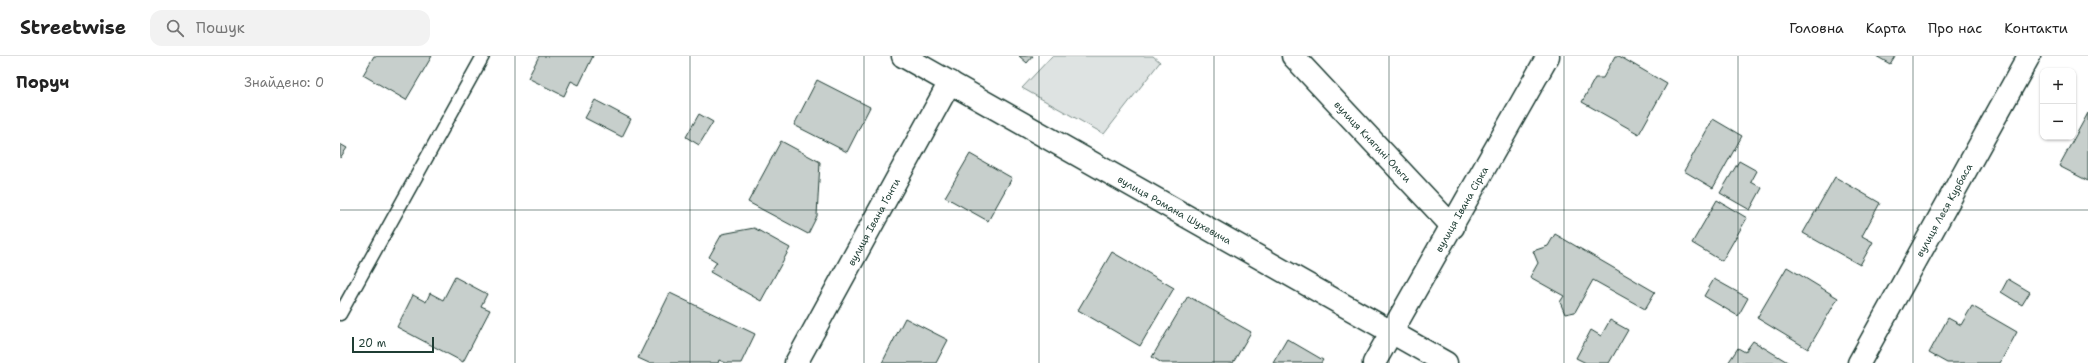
<!DOCTYPE html>
<html lang="uk">
<meta charset="utf-8">
<style>
:root{--surface:#fff;--page:#f2f2f2;--text:#222;--muted:#767676;--line:#e0e0e0}
body{margin:0;font-family:"Shantell Sans",sans-serif;background:var(--page);color:var(--text)}
.controls{position:absolute;right:12px;top:12px;display:grid;overflow:hidden;border-radius:8px;box-shadow:0 1px 3px #0004}
.controls button{width:36px;height:36px;display:grid;place-items:center;padding:0;border:0;border-bottom:1px solid var(--line);background:var(--surface);color:var(--text);font:20px sans-serif}
.scale{position:absolute;left:12px;bottom:10px;width:82px;box-sizing:border-box;padding-left:4px;border:2px solid #1f3d34;border-top:0;font-size:11px;line-height:14px;white-space:nowrap;color:#1f3d34;-webkit-text-stroke:3px #fff;paint-order:stroke}
.list{margin:0;padding:0;list-style:none}
h2{display:flex;justify-content:space-between;align-items:center;height:52px;margin:0;padding:0 16px;font-size:17px}
h2 small{font-size:13px;font-weight:400;color:var(--muted)}
.icon{flex:none;width:22px;height:22px;fill:none;stroke:currentColor;stroke-width:2;stroke-linecap:round;stroke-linejoin:round}
.map{position:relative;flex:none;width:1748px;height:307px;overflow:hidden}
header{display:flex;align-items:center;gap:24px;box-sizing:border-box;height:56px;padding:0 20px;background:var(--surface);border-bottom:1px solid var(--line)}
header strong{font-size:19px}
nav{display:flex;gap:22px;margin-inline-start:auto;font-size:14px}
.search{width:280px;height:36px;background:var(--page);display:flex;align-items:center;gap:10px;box-sizing:border-box;padding:0 14px;border-radius:12px;color:var(--muted);font-size:15px}
main{display:flex}
aside{flex:1;background:var(--surface)}
.map>svg:first-child{display:block}
.green{fill:#dee3e2;stroke:#7e908b}
.building{fill:#c7cfcc;stroke:#1f3d34}
.lines{fill:none;stroke-linecap:round;stroke-linejoin:round}
.service-casing{stroke:#1f3d34;stroke-width:15}
.minor-casing{stroke:#1f3d34;stroke-width:25}
.service{stroke:#fff;stroke-width:12}
.minor{stroke:#fff;stroke-width:22}
.grid{fill:none;stroke:#1f3d34;stroke-width:1;stroke-opacity:0.55}
.labels{text-anchor:middle;stroke-width:3;stroke-linejoin:round;paint-order:stroke}
.street-label{font-size:10px;fill:#1f3d34;stroke:#fff}
</style>
<header>
<strong>Streetwise</strong>
<div class="search"><svg class="icon" aria-label="search" viewBox="0 0 24 24"><circle cx="10" cy="10" r="6"/><path d="M15 15l6 6"/></svg>Пошук</div>
<nav><a>Головна</a><a>Карта</a><a>Про нас</a><a>Контакти</a></nav>
</header>
<main>
<aside>
<h2>Поруч<small>Знайдено: 0</small></h2>
<ul class="list">
</ul>
</aside>
<div class="map">
<svg width="1748" height="307" viewBox="0 0 1748 307">
<rect width="100%" height="100%" fill="#fff"/>
<filter id="ink" filterUnits="userSpaceOnUse"><feTurbulence type="fractalNoise" baseFrequency=".025" numOctaves="2"/><feDisplacementMap in="SourceGraphic" scale="8" xChannelSelector="R" yChannelSelector="G"/><feConvolveMatrix kernelMatrix="1 2 1 2 8 2 1 2 1" color-interpolation-filters="sRGB"/></filter>
<g filter="url(#ink)">
<path class="green" d="M712 0H813L820 6 764 78 682 32Z"/>
<path class="building" d="M34 0H92L66 44 23 19Z
M199 0H253L239 29 231 25 224 40 188 22Z
M679 0H693L687 7Z
M1275 0H1279L1327 28 1299 78 1242 46 1255 22H1263Z
M1536 0H1555L1550 8Z
M477 24 530 51 507 96 454 69Z
M255 44 291 63 282 81 245 62Z
M1748 57V125L1719 110Z
M359 58 373 66 359 89 346 81Z
M1373 63 1402 80 1373 132 1344 115Z
M441 85 480 106 477 160 468 178 408 146Z
M0 88 7 92 0 102Z
M630 98 672 122 648 165 605 141Z
M1399 105 1417 115 1411 126 1422 132 1410 154 1380 137Z
M1495 121 1540 147 1522 180 1533 186 1520 209 1463 177Z
M1377 144 1407 162 1382 205 1352 187Z
M414 172 450 192 421 245 370 216 377 206 369 201 382 178Z
M1215 178 1315 236 1305 253 1253 224 1235 256 1225 258 1220 246 1224 240 1190 221 1198 207 1193 195 1208 190Z
M772 196 834 232 800 290 738 254Z
M1447 211 1498 242 1468 293 1417 262Z
M115 221 147 238 141 250 150 254 123 306 57 271 73 239 86 246 90 237 103 244Z
M1374 223 1408 242 1398 260 1364 240Z
M1668 223 1690 236 1682 249 1661 236Z
M330 237 415 278 401 307H386L379 304 378 307H309L298 302Z
M848 240 911 276 893 307H822L812 301Z
M1632 250 1677 276 1660 307H1607L1589 297 1608 262 1621 269Z
M565 262 608 284 596 307H542Z
M1270 264 1288 274 1269 307H1246L1236 302 1251 274 1261 280Z
M947 283 983 304 981 307H933Z
M1413 285 1449 307H1388L1398 292 1405 296Z"/>
<g class="lines">
<g class="service-casing">
<path id="service" d="M0 258 143 0"/>
</g>
<g class="minor-casing">
<g id="minor">
<path id="s1" d="M563 0 1106 307"/>
<path id="s2" d="M953 0 1113 171"/>
<path id="s3" d="M456 307 610 26"/>
<path id="s4" d="M1034 307 1208 0"/>
<path id="s5" d="M1519 307 1689 0"/>
</g>
</g>
<use href="#service" class="service"/>
<use href="#minor" class="minor"/>
</g>
</g>
<path class="grid" d="M175 0V307M350 0V307M524 0V307M699 0V307M874 0V307M1049 0V307M1224 0V307M1398 0V307M1573 0V307M0 154H1748"/>
<g class="labels">
<g class="street-label">
<text dy="4" stroke="none"><textPath href="#s2" startOffset="117">вулиця Княгині Ольги</textPath></text>
<text dy="4" stroke="none"><textPath href="#s1" startOffset="312">вулиця Романа Шухевича</textPath></text>
<text dy="4" stroke="none"><textPath href="#s4" startOffset="177">вулиця Івана Сірка</textPath></text>
<text dy="4" stroke="none"><textPath href="#s5" startOffset="175">вулиця Леся Курбаса</textPath></text>
<text dy="4" stroke="none"><textPath href="#s3" startOffset="161">вулиця Івана Ґонти</textPath></text>
</g>
</g>
</svg>
<div class="controls">
<button>+</button>
<button>−</button>
</div>
<div class="scale">20 m</div>
</div>
</main>
